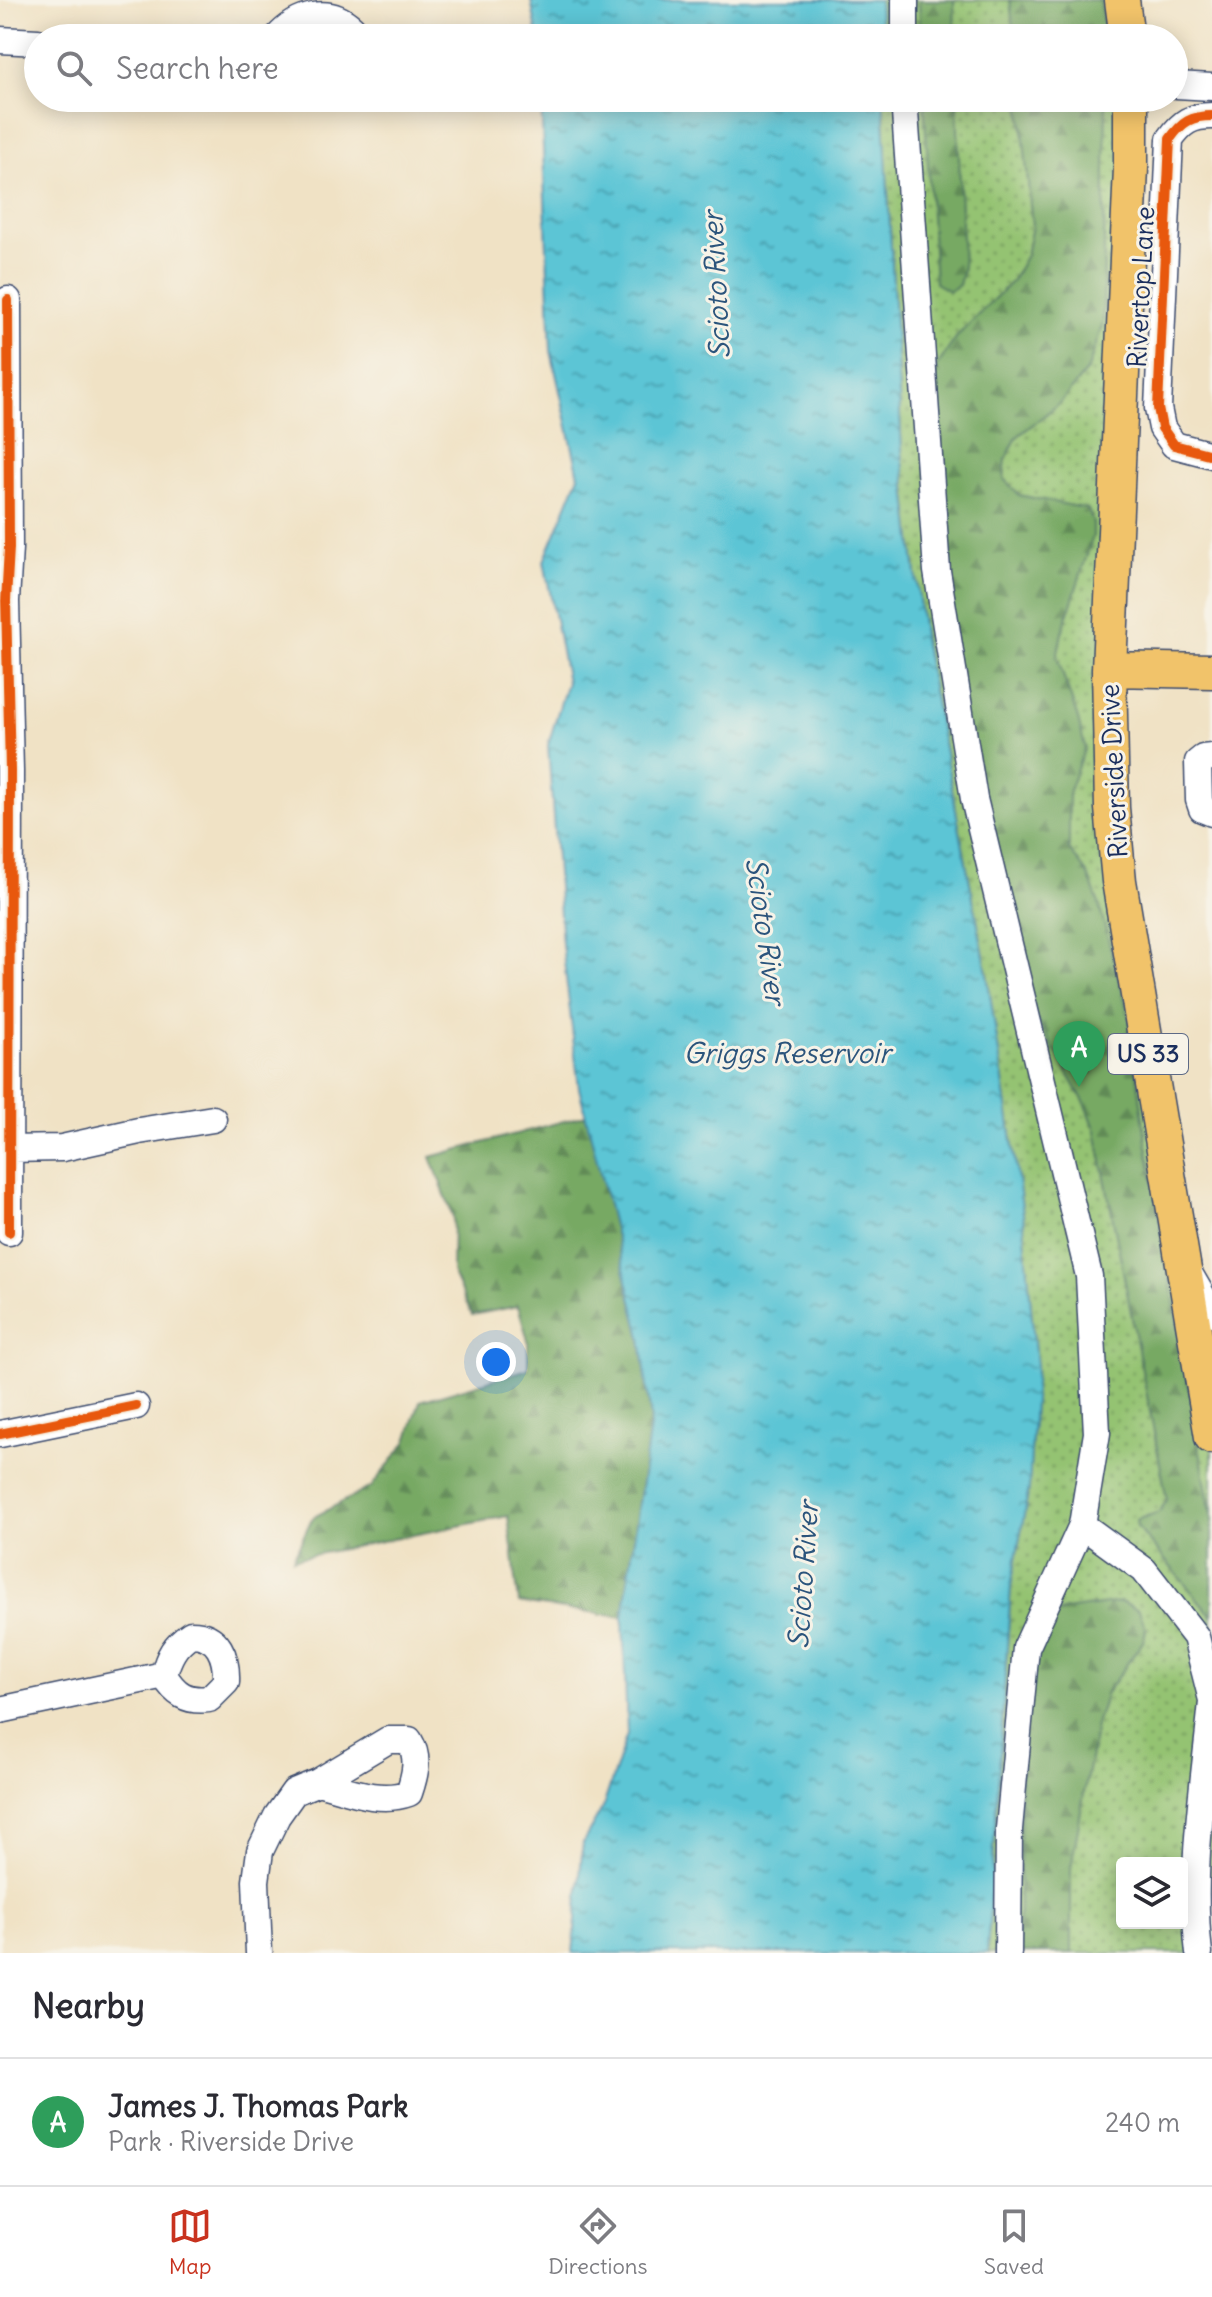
<!DOCTYPE html>
<meta charset="utf-8">
<style>
:root{--surface:#fff;--page:#f7f7f7;--text:#2b2b33;--muted:#7c7c81;--line:#e1e1e2;--accent:#c8321e}
body{margin:0;font-family:Delius,sans-serif;background:var(--page);color:var(--text)}
.controls{position:absolute;right:24px;bottom:24px;display:grid;overflow:hidden;border-radius:8px;box-shadow:0 4px 20px #0003}
.controls button{width:72px;height:72px;display:grid;place-items:center;padding:0;border:0;border-bottom:2px solid var(--line);background:var(--surface);color:var(--text);font:40px sans-serif}
.you{position:absolute;left:496px;top:1362px;width:28px;height:28px;margin:-20px;border:6px solid #fff;border-radius:50%;background:#1a73e8;box-shadow:0 0 0 12px #1a73e833}
.badge{display:grid;place-items:center;width:52px;height:52px;border-radius:50%;background:var(--accent);color:#fff;font-size:26px;font-weight:700}
.pin{position:absolute;translate:-50% -66px;filter:drop-shadow(0 2px 4px #0008)}
.pin::after{content:'';position:absolute;top:42px;width:28px;height:24px;background:inherit;clip-path:polygon(0 0,100% 0,50% 100%)}
.list{margin:0;padding:0;list-style:none}
h2{display:flex;justify-content:space-between;align-items:center;height:104px;margin:0;padding:0 32px;font-size:34px}
h2 small{font-size:26px;font-weight:400;color:var(--muted)}
.list li{display:grid;grid-template-columns:52px 1fr auto;gap:24px;align-items:center;box-sizing:border-box;height:128px;padding:0 32px;border-top:2px solid var(--line)}
.list b{display:block;font-size:30px;white-space:nowrap}
.list p{margin:0;font-size:26px;white-space:nowrap;color:var(--muted)}
.list em{font-size:26px;font-style:normal;color:var(--muted)}
.icon{flex:none;width:44px;height:44px;fill:none;stroke:currentColor;stroke-width:2;stroke-linecap:round;stroke-linejoin:round}
.map{position:relative;flex:none;width:1212px;height:1953px;overflow:hidden}
.search{position:absolute;background:var(--surface);box-shadow:0 4px 20px #0003;left:24px;right:24px;top:24px;height:88px;display:flex;align-items:center;gap:20px;box-sizing:border-box;padding:0 28px;border-radius:44px;color:var(--muted);font-size:30px}
.sheet{height:232px;background:var(--surface)}
nav{display:flex;justify-content:space-around;align-items:center;box-sizing:border-box;height:112px;border-top:2px solid var(--line);background:var(--surface);font-size:22px;color:var(--muted)}
nav a{display:grid;justify-items:center;gap:4px}
nav .on{color:var(--accent)}
.map>svg:first-child{display:block}
.grass{fill:url(#grass-dots);stroke:#587968;stroke-width:2;fill-rule:evenodd}
.forest{fill:url(#forest-firs);stroke:#496c61;stroke-width:2}
.water{fill:url(#water-ripples);stroke:#3b7a9a;stroke-width:2}
.lines{fill:none;stroke-linecap:round;stroke-linejoin:round}
.minor-casing{stroke:#3b4a6d;stroke-width:29}
.major-casing{stroke:#3b4a6d;stroke-width:37}
.minor{stroke:#fff;stroke-width:26}
.major{stroke:#f1c36a;stroke-width:34}
.cycleway-casing{stroke:#f7f3e8;stroke-width:15}
.cycleway{stroke:#e8590c;stroke-width:10}
.labels{text-anchor:middle;stroke-width:6;stroke-linejoin:round;paint-order:stroke}
.shield{fill:#f7f3e8;stroke:#5d6a87;stroke-width:2}
.shield-label{font-size:24px;font-weight:bold;fill:#1b2f5e}
.street-label{font-size:26px;fill:#1b2f5e;stroke:#f7f3e8}
.water-label{font-size:28px;font-style:italic;fill:#2b547c;stroke:#f7f3e8}
</style>
<div class="map">
<svg width="1212" height="1953" viewBox="0 0 1212 1953">
<defs>
<pattern id="grass-dots" width="8" height="8" patternUnits="userSpaceOnUse" patternTransform="scale(2)"><rect width="8" height="8" fill="#94c372"/><path d="M2 2h.1M6 6h.1" fill="none" stroke="#789f61" stroke-width="1.8" stroke-linecap="round"/></pattern>
<pattern id="forest-firs" width="22" height="20" patternUnits="userSpaceOnUse" patternTransform="scale(2)"><rect width="22" height="20" fill="#77a964"/><path d="M5 1l3.5 6h-7zM16 11l3.5 6h-7z" fill="#618a56"/></pattern>
<pattern id="water-ripples" width="26" height="14" patternUnits="userSpaceOnUse" patternTransform="scale(2)"><rect width="26" height="14" fill="#5bc5d5"/><path d="M2 4q2-2 4 0t4 0M15 11q2-2 4 0t4 0" fill="none" stroke="#4aa0b0"/></pattern>
</defs>
<rect width="100%" height="100%" fill="#f7f3e8"/>
<filter id="ink" filterUnits="userSpaceOnUse"><feTurbulence type="fractalNoise" baseFrequency=".0125" numOctaves="2"/><feDisplacementMap in="SourceGraphic" scale="16" xChannelSelector="R" yChannelSelector="G"/><feConvolveMatrix kernelMatrix="1 2 1 2 8 2 1 2 1" color-interpolation-filters="sRGB"/></filter>
<filter id="wash" filterUnits="userSpaceOnUse"><feTurbulence type="fractalNoise" baseFrequency=".006" numOctaves="4" result="noise"/><feDisplacementMap in="SourceGraphic" scale="32" xChannelSelector="R" yChannelSelector="G"/><feGaussianBlur stdDeviation="1.8" result="paint"/><feColorMatrix in="noise" values="0 0 0 0 0 0 0 0 0 0 0 0 0 0 0 0 0 1.4 0 .05"/><feComposite in="paint" operator="in"/></filter>
<g filter="url(#wash)">
<rect width="100%" height="100%" fill="#f0e2c5"/>
<path class="grass" d="M879 0H1122L1127 38H881Z
M883 98H1127L1109 742 1212 1437V1953H987L1011 1586 1029 1488 1036 1366 1023 1213 985 961 924 644 902 452ZM1122 1863H1182V1923H1122Z"/>
<path class="forest" d="M919 0H954L955 38H921Z
M1010 0H1100L1105 38H1014Z
M924 98H957L963 269 959 285 949 291 935 283Z
M1020 98H1106L1103 323 1088 369 1060 403 1017 437 1006 459 1004 479 1019 495 1088 509 1093 523V536L1062 633 1057 657 1078 719 1085 747 1069 791V849L1088 875 1098 901 1130 1020 1146 1141 1212 1520V1616L1137 1527 1136 1520 1159 1512 1167 1500 1096 1131 1086 1105 1011 974 944 646 935 369 958 335 1011 282 1026 255 1032 226Z
M586 1115 641 1337 651 1419 623 1617 519 1603 508 1516 293 1559 312 1518 371 1487 407 1441 420 1401 528 1369V1340L518 1306 472 1315 452 1272 453 1217 431 1157Z
M1120 1602 1139 1610 1146 1629 1144 1640 1106 1693 1096 1725 1071 1868V1953H1018L1022 1700 1048 1617 1065 1610Z"/>
<path class="water" d="M531 0H879L881 38H538Z
M541 98H883L902 452 924 644 985 961 1023 1213 1036 1366 1029 1488 1011 1586 987 1953H573L583 1842 603 1807 627 1734 623 1617 651 1419 641 1337 579 1088 562 944 548 745 567 682 544 561 579 476 551 351Z"/>
</g>
<g filter="url(#ink)">
<g class="lines">
<g class="minor-casing">
<path id="minor" d="M277 38C297 16 328 5 352 28L353 38
M905 38V0
M0 40 38 42
M1176 85 1212 87
M904 98 937 571 974 799 1089 1276 1097 1433 1082 1525 1026 1648 1009 1829 1008 1953
M1212 116C1191 116 1182 122 1170 139L1158 408 1162 428 1174 445 1212 455
M8 300 9 548 6 601 10 771 9 1232
M1212 757 1203 758 1198 762 1199 800 1202 809 1212 813
M9 1149 62 1148 139 1131 213 1119
M1190 1275 1212 1313
M0 1434 136 1406
M1082 1525 1144 1570 1196 1637 1212 1700
M191 1634C219 1634 227 1657 226 1682L209 1699C187 1702 175 1694 164 1675 168 1657 175 1644 191 1634Z
M0 1710 164 1675
M259 1953 256 1881 260 1851 277 1816 294 1792 318 1782 388 1740H409C420 1758 415 1775 409 1793 379 1804 348 1790 318 1782
M1199 1953C1189 1870 1204 1785 1212 1702"/>
</g>
<g class="major-casing">
<path id="major" d="M1122 0 1127 38
M1131 98V168L1109 669 1112 808 1119 881 1212 1437
M1109 669 1212 671"/>
</g>
<use href="#minor" class="minor"/>
<use href="#major" class="major"/>
<g class="cycleway-casing">
<path id="cycleway" d="M1212 116C1191 116 1182 122 1170 139L1158 408 1162 428 1174 445 1212 455
M8 300 9 548 6 601 10 771 9 1232
M0 1434 136 1406"/>
</g>
<use href="#cycleway" class="cycleway"/>
</g>
</g>
<g class="labels">
<rect class="shield" x="1108" y="1034" width="80" height="40" rx="6"/>
<g class="shield-label">
<text x="1148" y="1062">US 33</text>
</g>
<g class="street-label">
<text transform="translate(1141 287) rotate(-87)" y="9">Rivertop Lane</text>
<text transform="translate(1114 771) rotate(-93)" y="9">Riverside Drive</text>
</g>
<g class="water-label">
<text transform="translate(716 285) rotate(-93)" y="10">Scioto River</text>
<text transform="translate(766 931) rotate(82)" y="10">Scioto River</text>
<text x="787" y="1063">Griggs Reservoir</text>
<text transform="translate(803 1575) rotate(-86)" y="10">Scioto River</text>
</g>
</g>
</svg>
<div class="controls">
<button><svg class="icon" aria-label="layers" viewBox="0 0 24 24"><path d="M12 4l9 5-9 5-9-5zM3 14l9 5 9-5"/></svg></button>
</div>
<div class="you"></div>
<div class="pin badge" style="left:1079px;top:1087px;background:#2e9e5b">A</div>
<div class="search"><svg class="icon" aria-label="search" viewBox="0 0 24 24"><circle cx="10" cy="10" r="6"/><path d="M15 15l6 6"/></svg>Search here</div>
</div>
<section class="sheet">
<h2>Nearby<small></small></h2>
<ul class="list">
<li><span class="badge" style="background:#2e9e5b">A</span><div><b>James J. Thomas Park</b><p>Park · Riverside Drive</p></div><em>240 m</em></li>
</ul>
</section>
<nav>
<a class="on"><svg class="icon" aria-label="map" viewBox="0 0 24 24"><path d="M3 6l6-2 6 2 6-2v14l-6 2-6-2-6 2zM9 4v14M15 6v14"/></svg>Map</a>
<a><svg class="icon" aria-label="directions" viewBox="0 0 24 24"><path d="M12 3l9 9-9 9-9-9zM9 14v-3h6M13 9l2 2-2 2"/></svg>Directions</a>
<a><svg class="icon" aria-label="saved" viewBox="0 0 24 24"><path d="M7 4h10v16l-5-4-5 4z"/></svg>Saved</a>
</nav>
